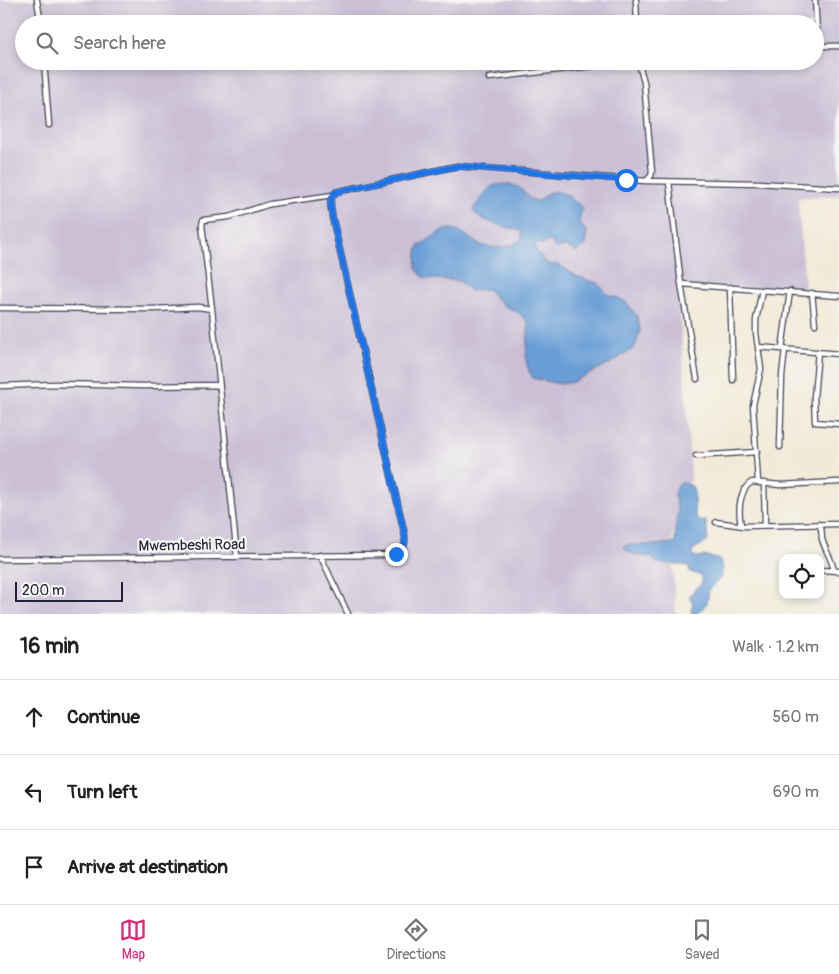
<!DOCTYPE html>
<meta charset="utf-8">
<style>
:root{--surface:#fff;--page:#f6f6f6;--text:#202124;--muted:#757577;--line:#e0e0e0;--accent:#db2777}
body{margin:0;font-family:Pangolin,sans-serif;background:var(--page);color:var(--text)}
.controls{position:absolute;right:15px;bottom:15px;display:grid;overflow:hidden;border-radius:10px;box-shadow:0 2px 8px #0003}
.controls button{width:45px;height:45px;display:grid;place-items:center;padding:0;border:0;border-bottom:1px solid var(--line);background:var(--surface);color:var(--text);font:25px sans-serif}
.scale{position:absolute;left:15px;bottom:12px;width:108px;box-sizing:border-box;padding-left:5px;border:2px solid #22223b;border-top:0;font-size:14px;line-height:18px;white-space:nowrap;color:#22223b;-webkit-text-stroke:4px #f6f6f2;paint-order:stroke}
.stop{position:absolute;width:15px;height:15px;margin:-11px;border:4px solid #1a73e8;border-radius:50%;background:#fff}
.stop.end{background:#1a73e8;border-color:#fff;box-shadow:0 1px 5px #0008}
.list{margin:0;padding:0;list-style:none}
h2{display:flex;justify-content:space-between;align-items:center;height:65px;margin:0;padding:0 20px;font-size:21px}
h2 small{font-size:16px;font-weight:400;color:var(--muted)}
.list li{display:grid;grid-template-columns:32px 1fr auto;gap:15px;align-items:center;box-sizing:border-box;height:75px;padding:0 20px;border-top:1px solid var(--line)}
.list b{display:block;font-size:19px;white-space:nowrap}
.list em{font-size:16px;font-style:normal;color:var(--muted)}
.icon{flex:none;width:28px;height:28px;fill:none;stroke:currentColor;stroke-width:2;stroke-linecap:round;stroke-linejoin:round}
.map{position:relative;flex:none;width:839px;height:614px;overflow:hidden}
.search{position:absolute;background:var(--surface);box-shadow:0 2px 8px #0003;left:15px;right:15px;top:15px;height:55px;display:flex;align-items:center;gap:12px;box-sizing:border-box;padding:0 18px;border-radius:28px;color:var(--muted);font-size:19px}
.sheet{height:290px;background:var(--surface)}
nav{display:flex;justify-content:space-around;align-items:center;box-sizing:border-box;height:70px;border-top:1px solid var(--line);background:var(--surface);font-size:14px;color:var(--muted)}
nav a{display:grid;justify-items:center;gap:2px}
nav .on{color:var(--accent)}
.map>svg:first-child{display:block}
.industrial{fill:#cbbfd5;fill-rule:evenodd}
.water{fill:#6a9fd6;stroke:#466088}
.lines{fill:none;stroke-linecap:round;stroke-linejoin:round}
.minor-casing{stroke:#414053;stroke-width:7}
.minor{stroke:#fff;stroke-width:4.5}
.route{stroke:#1a73e8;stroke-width:6}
.labels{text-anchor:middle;stroke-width:4.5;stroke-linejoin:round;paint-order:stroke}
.street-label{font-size:15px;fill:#22223b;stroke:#f6f6f2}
</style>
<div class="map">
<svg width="839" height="614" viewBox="0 0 839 614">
<rect width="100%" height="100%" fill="#f6f6f2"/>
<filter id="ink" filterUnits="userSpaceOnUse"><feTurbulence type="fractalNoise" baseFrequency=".02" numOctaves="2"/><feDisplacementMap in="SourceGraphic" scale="10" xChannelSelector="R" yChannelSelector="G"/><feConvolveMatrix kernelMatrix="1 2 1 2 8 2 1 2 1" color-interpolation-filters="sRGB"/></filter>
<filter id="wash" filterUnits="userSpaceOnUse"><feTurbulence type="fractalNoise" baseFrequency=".0096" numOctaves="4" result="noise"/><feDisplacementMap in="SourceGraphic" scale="20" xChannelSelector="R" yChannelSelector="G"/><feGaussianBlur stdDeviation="1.12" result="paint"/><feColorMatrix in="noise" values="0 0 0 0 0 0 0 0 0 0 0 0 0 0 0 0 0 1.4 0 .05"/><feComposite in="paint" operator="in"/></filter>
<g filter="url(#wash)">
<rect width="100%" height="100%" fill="#f2ead8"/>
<path class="industrial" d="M0 0H839V195L798 198 805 288 678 287 691 477 671 543 676 614H0ZM24 24H815V61H24Z"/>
<path class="water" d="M507 184C521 186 521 189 530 199L539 201 546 194 555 191 568 195 571 200 577 203 582 207 579 223 587 232 585 245 577 252 565 246 556 248 550 240 545 244H535L536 250 546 263 552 265H559L576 276 597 283 609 295 619 298 627 303 637 316 640 329 637 342 634 348 614 361 573 382 560 384 533 378C520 359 530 343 528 322L519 313 504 306 487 289 471 291 459 281 424 278 416 268 417 252 419 246C429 241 440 229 450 229 462 228 471 242 481 245 494 249 513 249 522 238L521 231C509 227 479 222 473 210 475 204 479 202 483 197 491 184 493 185 507 184Z
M682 482 692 486C698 497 690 509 698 520L706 521 708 541 694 549 692 554 696 557 707 556 720 560 723 568 721 578 709 590 707 603 697 614H692L691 609 693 604 689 596 702 582V576L690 572 689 567 684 565 657 563 652 557C642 556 632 556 624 548L626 545H652L675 543 676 521 678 511 674 495 677 485Z"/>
</g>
<g filter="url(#ink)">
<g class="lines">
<g class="minor-casing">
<path id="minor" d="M37 0 41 24
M636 0 637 24
M815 0 818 46
M817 46H839
M44 61 49 125
M489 78 637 61
M647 181 759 183 839 188
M669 182 681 284 697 379
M681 284 839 296
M730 287 733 380
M812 293 815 324
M0 308 154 309 198 307 212 309 237 557
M212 309 202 225 203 220 229 217 270 204 333 195
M758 347 839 354
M782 349 790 291
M818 352 814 397 815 422 839 424
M0 386 55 384 144 386 219 385
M780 447 782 376 785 349
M696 456 757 452
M758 482 753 405 761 369 756 333V320L762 290
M764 483 765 525
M716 522 744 526 839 524
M818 524C823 529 821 532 822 539 825 550 832 559 834 571
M741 525C738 511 739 489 752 482L780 485 839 482
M320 555 348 614
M0 559 385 555C399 554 406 551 405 536L332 216C331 207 328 199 336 192L457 166 646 181 651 176 652 172 644 82 638 61
M820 570 839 571"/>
</g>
<use href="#minor" class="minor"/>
</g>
</g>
<g class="lines" filter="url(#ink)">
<path class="route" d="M396 554C405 550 405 545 405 536L332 216C331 207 328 199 336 192L458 166 626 180"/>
</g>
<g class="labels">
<g class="street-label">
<text transform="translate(192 545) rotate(-1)" y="5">Mwembeshi Road</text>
</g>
</g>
</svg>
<div class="controls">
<button><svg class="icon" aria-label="locate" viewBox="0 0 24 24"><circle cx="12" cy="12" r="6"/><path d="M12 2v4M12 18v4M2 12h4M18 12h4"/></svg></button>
</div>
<div class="scale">200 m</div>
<div class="stop" style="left:626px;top:180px"></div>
<div class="stop end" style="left:396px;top:554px"></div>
<div class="search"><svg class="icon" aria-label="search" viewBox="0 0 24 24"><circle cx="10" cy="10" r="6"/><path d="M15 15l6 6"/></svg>Search here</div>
</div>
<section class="sheet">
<h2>16 min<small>Walk · 1.2 km</small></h2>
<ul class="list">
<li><svg class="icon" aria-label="ahead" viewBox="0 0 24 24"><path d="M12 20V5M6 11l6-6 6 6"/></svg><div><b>Continue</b></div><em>560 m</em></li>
<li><svg class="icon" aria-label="left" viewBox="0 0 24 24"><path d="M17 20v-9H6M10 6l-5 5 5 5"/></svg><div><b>Turn left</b></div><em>690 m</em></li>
<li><svg class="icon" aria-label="arrive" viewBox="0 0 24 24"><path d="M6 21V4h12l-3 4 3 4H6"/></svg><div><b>Arrive at destination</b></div></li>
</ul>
</section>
<nav>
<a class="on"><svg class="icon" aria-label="map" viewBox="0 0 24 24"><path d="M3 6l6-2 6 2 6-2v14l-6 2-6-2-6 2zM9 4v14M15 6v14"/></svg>Map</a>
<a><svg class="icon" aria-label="directions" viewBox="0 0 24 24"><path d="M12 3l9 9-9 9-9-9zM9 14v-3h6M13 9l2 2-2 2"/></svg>Directions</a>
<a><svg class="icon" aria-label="saved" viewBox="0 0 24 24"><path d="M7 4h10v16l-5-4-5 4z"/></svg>Saved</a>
</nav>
